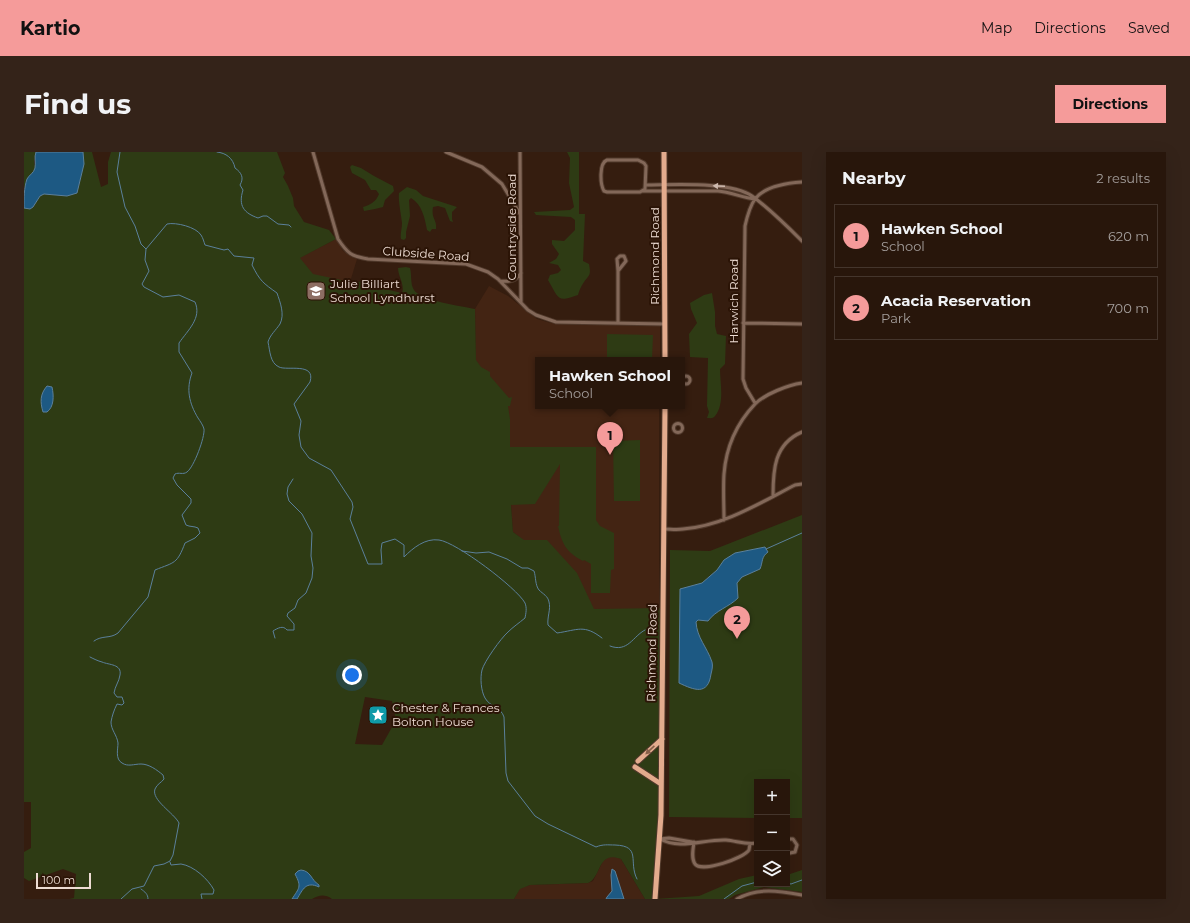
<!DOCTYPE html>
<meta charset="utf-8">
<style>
:root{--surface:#28160b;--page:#342319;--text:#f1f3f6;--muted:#a59f9d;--line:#44352c;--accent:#f59b9a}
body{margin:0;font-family:Montserrat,sans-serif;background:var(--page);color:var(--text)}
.controls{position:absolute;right:12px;bottom:12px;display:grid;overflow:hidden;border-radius:0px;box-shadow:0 4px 16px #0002}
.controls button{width:36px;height:36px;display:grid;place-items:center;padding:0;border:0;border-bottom:1px solid var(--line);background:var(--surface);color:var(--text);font:20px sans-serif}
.scale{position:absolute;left:12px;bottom:10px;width:55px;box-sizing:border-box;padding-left:4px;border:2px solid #eddcd3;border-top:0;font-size:11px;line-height:14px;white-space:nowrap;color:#eddcd3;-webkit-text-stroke:3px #2b1406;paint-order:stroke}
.you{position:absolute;left:328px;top:523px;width:14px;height:14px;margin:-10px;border:3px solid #fff;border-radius:50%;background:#1a73e8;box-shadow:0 0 0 6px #1a73e833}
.badge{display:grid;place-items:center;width:26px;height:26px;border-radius:50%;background:var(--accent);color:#111;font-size:13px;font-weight:700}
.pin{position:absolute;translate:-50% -33px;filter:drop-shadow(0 1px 2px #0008)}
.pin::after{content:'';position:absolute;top:21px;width:14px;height:12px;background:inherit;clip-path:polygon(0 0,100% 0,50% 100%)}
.popup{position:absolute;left:511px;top:205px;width:150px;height:52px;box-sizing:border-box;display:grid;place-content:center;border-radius:0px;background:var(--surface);filter:drop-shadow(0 1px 3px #0005);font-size:13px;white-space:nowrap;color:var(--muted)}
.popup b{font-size:15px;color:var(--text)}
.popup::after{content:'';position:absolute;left:50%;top:100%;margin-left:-8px;border:8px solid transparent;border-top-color:var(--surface)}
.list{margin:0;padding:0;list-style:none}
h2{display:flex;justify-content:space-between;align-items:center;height:52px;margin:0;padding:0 16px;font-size:17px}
h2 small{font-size:13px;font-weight:400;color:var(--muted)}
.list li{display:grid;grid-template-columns:26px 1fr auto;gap:12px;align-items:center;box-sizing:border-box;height:64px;margin:0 8px 8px;padding:0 8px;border:1px solid var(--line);border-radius:0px}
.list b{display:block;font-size:15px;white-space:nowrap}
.list p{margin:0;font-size:13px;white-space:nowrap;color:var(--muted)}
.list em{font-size:13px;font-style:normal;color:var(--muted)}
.icon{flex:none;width:22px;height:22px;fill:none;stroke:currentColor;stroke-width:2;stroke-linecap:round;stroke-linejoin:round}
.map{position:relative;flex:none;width:778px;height:747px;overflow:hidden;border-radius:0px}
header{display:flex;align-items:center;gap:24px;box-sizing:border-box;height:56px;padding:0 20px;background:var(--accent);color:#111}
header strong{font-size:19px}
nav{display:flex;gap:22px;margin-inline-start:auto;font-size:14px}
.intro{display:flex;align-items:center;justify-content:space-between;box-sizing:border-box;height:96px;padding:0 24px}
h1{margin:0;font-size:28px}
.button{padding:10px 18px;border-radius:0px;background:var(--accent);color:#111;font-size:14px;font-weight:700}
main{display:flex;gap:24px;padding:0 24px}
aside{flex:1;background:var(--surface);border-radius:0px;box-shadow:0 4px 16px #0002}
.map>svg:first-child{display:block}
.built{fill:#432413}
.green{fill:#2e3b14;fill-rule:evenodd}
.water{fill:#1d5983;stroke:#5b809b}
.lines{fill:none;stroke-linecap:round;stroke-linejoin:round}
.stream{stroke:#5b809b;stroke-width:1}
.street-casing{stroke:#4f382a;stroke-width:5}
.primary-casing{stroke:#4f382a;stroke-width:7}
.street{stroke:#836859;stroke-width:3}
.primary{stroke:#e3ab8d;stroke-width:5}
.oneway{fill:#cdb9ae}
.oneway2{fill:#87604a}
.labels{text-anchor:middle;stroke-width:4;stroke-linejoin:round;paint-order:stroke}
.street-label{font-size:12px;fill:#eddcd3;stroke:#2b1406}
.poi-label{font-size:12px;fill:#eddcd3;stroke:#2b1406;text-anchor:start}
</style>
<header>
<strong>Kartio</strong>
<nav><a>Map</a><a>Directions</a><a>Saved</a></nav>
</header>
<div class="intro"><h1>Find us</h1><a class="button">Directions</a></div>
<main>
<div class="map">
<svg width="778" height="747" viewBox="0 0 778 747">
<rect width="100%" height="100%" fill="#351d0f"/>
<path class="built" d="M312 87 319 99 333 107 326 130 336 148 246 121Z
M465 134 484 144 513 167 527 171 636 174V208H514V254H635V457L549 458 509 396 489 380 487 353 537 295H486V267L452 223 451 157Z
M590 704 597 707 621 747H490L496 736 506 733 564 731 569 729 579 709 584 705Z"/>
<path class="green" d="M0 0H12L10 10 11 15 10 19 4 26 0 36Z
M59 0H68L77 35 84 32V10L87 0H253L261 21 259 25 264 34 269 46 270 54 280 70 305 78 312 87 276 106 289 122 327 130 330 128 335 130 343 127 347 129 352 135 378 141C381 133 374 124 374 116L382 115 386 116C388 123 386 132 390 138 397 149 437 154 451 157L452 208 457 215 466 220V224L485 246 488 245 486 254H484L486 267V295H572V368L576 374 590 381V417L587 418 586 441H567V412L560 408 559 409C542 400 538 392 534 374H535L536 312 511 352 487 353 489 380 500 388H523L553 421 570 457 639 456 638 601 631 747 675 744 715 727 733 723V732H763V723L778 718V740L740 735 711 743 705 747H621L597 707C573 698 578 725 564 731L506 733 496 737 490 747H308C301 742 295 743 288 747H45L50 746 52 722 39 717 5 729 0 726V700L7 696V650H0V56L6 57 9 55 16 44 20 42 43 44 53 41C56 29 61 13 59 0ZM341 545 368 549 372 568 358 593 331 592Z
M543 0H555V62H561L559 109 565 112C567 123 566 122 560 130 557 134 555 139 554 143 532 151 535 146 524 128L526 123 534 121 537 118 534 113 525 111 532 107 535 102 528 92V88L540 89 551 78V68L547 65 512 63 510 60 546 58 550 55 545 31 546 6Z
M328 13 337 16 350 24 369 34 370 39 361 48 359 55 351 57 340 59 339 55C346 53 352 50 355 42L352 38H347L341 28 328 21 326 15Z
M383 35 392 38 399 44 433 55 428 60V67L429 70 426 69 421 56 414 54 409 55C407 67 413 67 412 77H408L406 80 403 78C401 67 398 52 387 46L385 48 386 64 382 80V86L380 88 377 87C376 82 378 77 378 71 377 62 374 48 375 41Z
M688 141 691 160V174L693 182 702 184 701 212 696 217C696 231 701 252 691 264 689 267 686 266 683 266L685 260 683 254 684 206 666 205 665 182 673 171 667 157 666 151 680 143Z
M583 182 629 183 628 208H583Z
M616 288V349H590L589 289Z
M778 363V666H763V630H733V666L645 665 646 398 686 399ZM744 399C739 403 737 407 738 413 722 429 703 426 682 427L693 418Z"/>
<path class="water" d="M12 0H59L60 12 53 41 43 44 20 42 16 44 9 55 6 57 0 56C0 46 0 36 3 27 5 23 10 21 11 16 12 11 10 5 12 0Z
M23 234 28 235C30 244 30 255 23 260H19C16 250 16 242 23 234Z
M741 395 744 400C737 405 739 410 736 417L718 425 713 431 714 446C705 455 692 458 684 469L674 468 672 470C673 486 683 495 688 510 689 514 688 518 687 522 684 544 670 538 655 531L656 437 678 431 693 418 700 408 711 401Z
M588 717 591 719 600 747H582L583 745 588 739 587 723Z
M277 718C287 719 287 728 295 733V735C282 729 279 737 273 747H268C275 736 278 735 271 722L274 719Z"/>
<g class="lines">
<path class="stream" d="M96 0 93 20 101 55 111 74 117 92 122 97 143 72C152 70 172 75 177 83 179 86 180 90 181 93L200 98 204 97 210 104 230 106 228 113C236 129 239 131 253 141 256 150 261 162 256 172 252 178 246 183 244 190 246 199 246 211 255 215 263 219 292 210 286 230L270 252 277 269 275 283 277 295 285 306 307 318 328 350 329 355 326 367 344 412H358L357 398 358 391 371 387 380 393V405C389 396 401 386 415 388 432 390 493 436 501 451 503 456 502 461 501 466 495 471 489 475 484 480 477 486 460 510 458 518 456 526 457 539 461 546 466 555 477 555 480 565L482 621 484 629 511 664 524 672 572 695C579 692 584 693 591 693 618 694 604 710 613 727
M193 0C202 1 209 6 211 16 218 21 220 26 216 33L219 38C214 54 220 61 234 66L239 64H243L254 72 265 73 267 75
M742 397 778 381
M438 399 452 401 465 400 483 407 498 416H504L510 419C512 425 511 433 515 438 519 442 524 444 525 450 527 457 523 465 524 473L533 481C554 478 560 472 578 486
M251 486 249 479C254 476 259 473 263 478H270V472L263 464 264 461 271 456 274 448 282 441 288 426 289 416 287 404 288 381 278 362 265 349 263 342 264 335 269 327
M70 489C78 483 86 487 94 481L124 445 131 418C151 410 153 412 161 391L171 386 176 381 174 376C170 374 166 375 162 373L158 363 167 351V347L153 333 149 326 151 322C155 320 159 323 163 320 170 315 181 285 180 277 179 273 176 269 174 266 165 251 162 237 168 221L155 200V191C164 178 178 166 171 150L155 143 139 145 120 135 118 132 125 119 121 108 122 97
M586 494C604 501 609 484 621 478
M66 505C70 507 74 509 78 510 85 513 98 512 96 523 95 530 91 534 90 541L93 545H98L100 551 98 553 93 552C90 558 88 564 87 570 87 578 93 583 94 591 94 597 91 607 98 611 104 615 110 612 117 612 125 612 133 618 139 623L140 627C137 631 133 632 131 637 127 648 150 661 155 671L149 703 146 709 140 712 130 714 120 734 108 737 97 747
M146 710 147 713C150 713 154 712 157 712 170 714 184 727 190 738L189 742H177L178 747
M763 731 767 732 778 728
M117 737C121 740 124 742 124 747
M700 747 718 734 733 730"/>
<g class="street-casing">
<path id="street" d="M289 0 314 87C324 102 327 104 344 107L442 112 464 120 474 127 504 158 512 163 532 170 641 172
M422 0 458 15 478 32 496 62
M496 0 497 150
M583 8H614L620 11 622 14 621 37 616 40H583L580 39C576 32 575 11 583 8Z
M622 33C648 33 707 29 728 44 746 57 762 73 778 89
M619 39H694C707 40 719 46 731 47
M476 129C486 130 492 129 497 121
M594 171V119L602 109 600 104H596L593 107 594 119
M719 171 778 172
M658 228a4 4 0 1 1 8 0a4 4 0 1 1-8 0Z
M731 251 722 236 719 227 721 74C723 65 726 54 731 47 741 34 763 31 778 30
M649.5 276a4.5 4.5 0 1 1 9 0a4.5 4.5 0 1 1-9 0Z
M749 344C749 318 750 292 778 280
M700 368C700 353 699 337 700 322 702 296 713 271 731 252 741 242 764 233 778 231
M640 377C646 377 653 378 659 377 699 374 736 351 771 333L778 332
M636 687C656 698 680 687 702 688 713 689 722 693 733 691
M636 687 645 686 668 690
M763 687H769L773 693 771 700 766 701H763
M670 690C669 697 667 706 671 712 678 721 720 706 725 698L726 692
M713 747C733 735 756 739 778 743"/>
</g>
<g class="primary-casing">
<path id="primary" d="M640 0 641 208
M614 609 638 587
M611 615 637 632
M631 747 637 663 641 254"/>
</g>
<use href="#street" class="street"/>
<use href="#primary" class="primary"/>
</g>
<defs><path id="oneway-solid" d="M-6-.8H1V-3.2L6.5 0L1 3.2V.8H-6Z"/></defs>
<use class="oneway" href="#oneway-solid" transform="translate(695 34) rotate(-177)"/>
<use class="oneway2" href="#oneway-solid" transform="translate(626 598) rotate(137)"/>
<defs>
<g id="school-square" transform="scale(1)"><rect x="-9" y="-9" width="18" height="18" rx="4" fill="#8d6e63" stroke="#2b1406"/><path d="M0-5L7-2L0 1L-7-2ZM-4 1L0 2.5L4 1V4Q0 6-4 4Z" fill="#fff"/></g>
<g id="sight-square" transform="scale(1)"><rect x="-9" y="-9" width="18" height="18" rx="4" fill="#0f9aa8" stroke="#2b1406"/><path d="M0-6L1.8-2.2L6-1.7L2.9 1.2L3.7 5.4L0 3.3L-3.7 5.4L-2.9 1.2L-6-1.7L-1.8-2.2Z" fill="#fff"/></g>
</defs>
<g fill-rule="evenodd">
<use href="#school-square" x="292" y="139"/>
<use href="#sight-square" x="354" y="563"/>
</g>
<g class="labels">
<g class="street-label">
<text transform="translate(488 75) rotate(-90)" y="4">Countryside Road</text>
<text transform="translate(402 102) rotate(4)" y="4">Clubside Road</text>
<text transform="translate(631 104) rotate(-90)" y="4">Richmond Road</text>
<text transform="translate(710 149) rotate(-90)" y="4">Harwich Road</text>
<text transform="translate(628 501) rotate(-89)" y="4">Richmond Road</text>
</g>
<g class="poi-label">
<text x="306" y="136">Julie Billiart<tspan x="306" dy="14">School Lyndhurst</tspan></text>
<text x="368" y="560">Chester &amp; Frances<tspan x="368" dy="14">Bolton House</tspan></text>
</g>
</g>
</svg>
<div class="controls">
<button>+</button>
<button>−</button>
<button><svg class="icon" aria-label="layers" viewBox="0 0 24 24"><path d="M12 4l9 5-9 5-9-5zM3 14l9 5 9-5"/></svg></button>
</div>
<div class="scale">100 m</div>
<div class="you"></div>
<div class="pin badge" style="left:586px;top:303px">1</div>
<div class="popup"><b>Hawken School</b>School</div>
<div class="pin badge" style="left:713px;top:487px">2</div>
</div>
<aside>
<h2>Nearby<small>2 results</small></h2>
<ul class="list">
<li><span class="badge">1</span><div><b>Hawken School</b><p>School</p></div><em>620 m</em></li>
<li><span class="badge">2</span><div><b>Acacia Reservation</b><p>Park</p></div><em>700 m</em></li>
</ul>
</aside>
</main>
